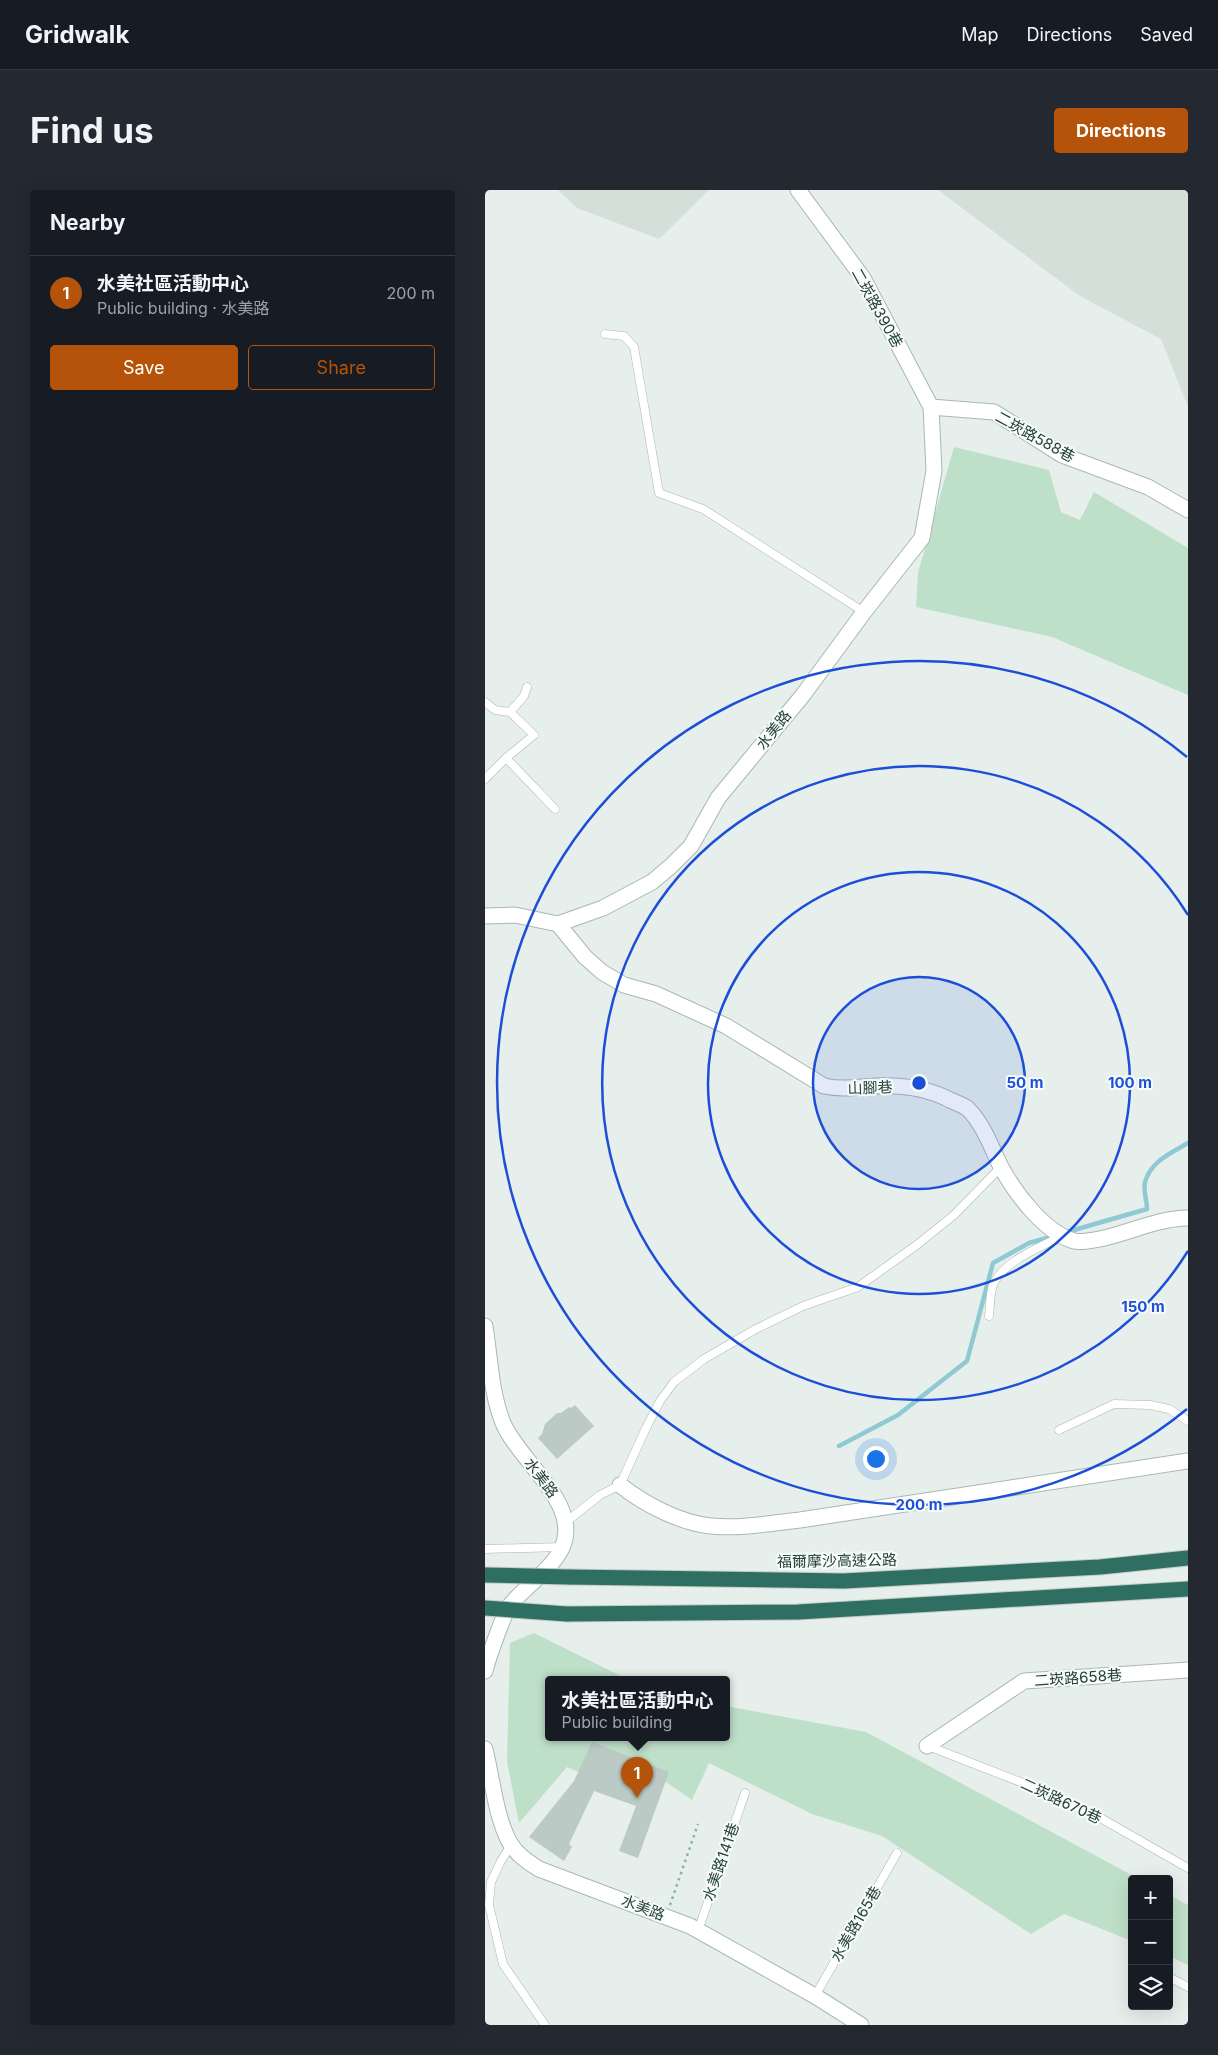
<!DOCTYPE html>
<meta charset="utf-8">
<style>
:root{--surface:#171b24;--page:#242831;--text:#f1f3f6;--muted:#9ea1a6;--line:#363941;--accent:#b45309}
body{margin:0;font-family:Inter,"Noto Sans TC",sans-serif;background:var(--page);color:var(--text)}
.controls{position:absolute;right:15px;bottom:15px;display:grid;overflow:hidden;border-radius:5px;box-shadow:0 5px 20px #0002}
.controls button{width:45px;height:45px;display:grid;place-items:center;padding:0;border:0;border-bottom:1px solid var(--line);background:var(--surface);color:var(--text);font:25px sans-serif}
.you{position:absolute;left:390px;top:1268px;width:18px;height:18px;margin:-12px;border:4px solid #fff;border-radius:50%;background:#1a73e8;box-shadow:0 0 0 8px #1a73e833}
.badge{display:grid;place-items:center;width:32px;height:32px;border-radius:50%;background:var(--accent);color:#fff;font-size:16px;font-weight:700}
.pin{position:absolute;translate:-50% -41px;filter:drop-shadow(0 1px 2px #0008)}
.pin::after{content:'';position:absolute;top:26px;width:18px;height:15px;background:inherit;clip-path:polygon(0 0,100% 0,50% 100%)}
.popup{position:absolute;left:60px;top:1486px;width:185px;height:65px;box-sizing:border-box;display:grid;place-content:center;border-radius:5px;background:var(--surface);filter:drop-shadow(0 1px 4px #0005);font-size:16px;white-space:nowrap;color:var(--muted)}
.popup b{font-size:19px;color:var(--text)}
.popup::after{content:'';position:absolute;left:50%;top:100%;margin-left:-10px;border:10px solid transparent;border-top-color:var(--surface)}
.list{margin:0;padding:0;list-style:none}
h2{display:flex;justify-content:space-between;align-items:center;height:65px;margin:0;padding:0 20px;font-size:21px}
h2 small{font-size:16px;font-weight:400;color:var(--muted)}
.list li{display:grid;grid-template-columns:32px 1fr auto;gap:15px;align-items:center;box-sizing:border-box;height:75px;padding:0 20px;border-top:1px solid var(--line)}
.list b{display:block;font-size:19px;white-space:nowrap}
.list p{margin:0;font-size:16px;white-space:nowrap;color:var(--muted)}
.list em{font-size:16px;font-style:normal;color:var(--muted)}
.actions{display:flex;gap:10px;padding:15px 20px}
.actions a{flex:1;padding:11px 0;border:1px solid var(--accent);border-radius:5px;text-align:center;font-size:18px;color:var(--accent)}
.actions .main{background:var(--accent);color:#fff}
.icon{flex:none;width:28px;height:28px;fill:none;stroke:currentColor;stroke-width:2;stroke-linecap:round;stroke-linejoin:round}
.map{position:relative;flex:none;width:703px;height:1835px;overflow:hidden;border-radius:5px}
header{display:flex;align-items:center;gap:30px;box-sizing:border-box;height:70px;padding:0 25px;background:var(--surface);border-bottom:1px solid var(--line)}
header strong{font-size:24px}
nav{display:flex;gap:28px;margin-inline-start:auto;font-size:18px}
.intro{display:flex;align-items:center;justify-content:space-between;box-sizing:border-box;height:120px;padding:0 30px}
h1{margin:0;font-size:35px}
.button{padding:12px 22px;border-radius:5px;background:var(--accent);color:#fff;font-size:18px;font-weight:700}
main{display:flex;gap:30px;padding:0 30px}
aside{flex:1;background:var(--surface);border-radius:5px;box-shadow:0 5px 20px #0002}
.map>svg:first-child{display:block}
.built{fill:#d4dfda}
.green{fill:#bfe0c8}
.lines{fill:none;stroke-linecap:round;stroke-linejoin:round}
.stream{stroke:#8ec9d4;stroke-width:4.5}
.building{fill:#bbcac4}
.service-casing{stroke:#a8b8b2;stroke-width:9}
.minor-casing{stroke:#a8b8b2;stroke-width:17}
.tertiary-casing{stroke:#a8b8b2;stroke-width:17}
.motorway-casing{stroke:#c2cac8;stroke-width:17}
.path{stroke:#86b3a5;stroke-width:2.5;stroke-dasharray:2.5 4;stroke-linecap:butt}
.service{stroke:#fff;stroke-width:8}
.minor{stroke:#fff;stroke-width:15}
.tertiary{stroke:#fff;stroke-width:15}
.motorway{stroke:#2f6f62;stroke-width:15}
.motorway-bridge-casing{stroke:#c2cac8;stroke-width:17;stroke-linecap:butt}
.motorway-bridge{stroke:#2f6f62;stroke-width:15}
.ring{fill:none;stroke:#1d4ed8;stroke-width:2.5}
.labels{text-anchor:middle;stroke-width:4;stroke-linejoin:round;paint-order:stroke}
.street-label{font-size:15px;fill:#24423a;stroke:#f7fbf9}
.centre{fill:#1d4ed8;stroke:#f7fbf9;stroke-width:2.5}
.ring-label{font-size:15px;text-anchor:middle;font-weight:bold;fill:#1d4ed8;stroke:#f7fbf9;stroke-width:4;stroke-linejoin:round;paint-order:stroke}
</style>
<header>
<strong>Gridwalk</strong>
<nav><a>Map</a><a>Directions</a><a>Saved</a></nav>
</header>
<div class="intro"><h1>Find us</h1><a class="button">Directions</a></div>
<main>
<aside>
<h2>Nearby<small></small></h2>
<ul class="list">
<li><span class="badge">1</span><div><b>水美社區活動中心</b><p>Public building · 水美路</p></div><em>200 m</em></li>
</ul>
<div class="actions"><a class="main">Save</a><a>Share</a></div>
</aside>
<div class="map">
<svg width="703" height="1835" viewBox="0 0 703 1835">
<rect width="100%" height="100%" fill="#e6efeb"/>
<path class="built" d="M73 0H224L174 49 92 18Z
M453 0H703V217L676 149 595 106Z"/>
<path class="green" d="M469 257 564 280 576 322 595 330 609 302 703 358V505L567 447 431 417 433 383Z
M49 1443 142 1489H63V1547H241V1516L381 1542 654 1689H647V1751L579 1724 546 1744 397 1646 327 1624 224 1573 207 1610 168 1583 111 1589 82 1577 34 1633 22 1572 25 1453Z
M684 1705 703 1715V1775L684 1766Z"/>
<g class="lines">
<path class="stream" d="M582 1042 662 1019C662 1011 658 999 660 992 666 971 686 963 703 953
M354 1256 413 1225 482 1171 508 1073 544 1053 569 1046"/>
</g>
<path class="building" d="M90 1215 109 1236 72 1269 53 1248 57 1244 60 1234 72 1223H76L84 1217 86 1218Z
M107 1552 184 1582 153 1668 134 1661 151 1616 109 1601 84 1654 87 1657 79 1671 44 1647 89 1591Z"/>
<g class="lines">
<g class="service-casing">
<path id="service" d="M120 144 139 146 149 157 174 303 218 319 379 422
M0 512 10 520 25 522 49 545 21 568 0 589
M25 522 39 506 42 497
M21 568 70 619
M504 1126C505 1117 505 1107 507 1098 514 1073 555 1057 577 1046
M574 1240 629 1214 665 1215 684 1219 703 1231
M81 1332 115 1305 135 1295 161 1238 175 1211 189 1192 219 1169 271 1139 318 1116 373 1097 433 1054 469 1025 516 977
M0 1359 77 1357
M443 1556 538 1593 612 1626 703 1678
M26 1655 16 1671 6 1692 4 1715 18 1774 60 1835
M213 1741 260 1603
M684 1787 703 1797
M330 1806 412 1663"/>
</g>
<g class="minor-casing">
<path id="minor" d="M446 217 509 222 577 265 663 297 703 320
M0 726 30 725 73 734 118 718 167 692 186 676 206 656 233 608 318 505 379 422 437 348 449 281 446 217 378 88 313 0
M73 734 100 767 117 782 139 795 171 804 241 836 339 896C359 900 371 897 391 896 416 895 442 898 465 910 470 912 477 915 482 918 498 933 506 957 516 977 530 1003 559 1042 589 1051 597 1053 607 1050 615 1049 644 1043 673 1028 703 1028
M135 1295C159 1314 195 1333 226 1336 256 1339 286 1333 315 1330L703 1271
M442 1556 539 1491 703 1480"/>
</g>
<g class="tertiary-casing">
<path id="tertiary" d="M0 1136C5 1168 6 1203 18 1233 34 1271 97 1314 77 1358 66 1380 41 1396 26 1414 19 1422 3 1469 0 1481
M0 1559C7 1588 11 1628 25 1653 32 1665 43 1672 54 1679L205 1736 330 1806 376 1835"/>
</g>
<g class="motorway-casing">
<path id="motorway" d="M84 1387 359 1391 615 1377 703 1368
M82 1424 313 1422 703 1399"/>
</g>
<path class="path" d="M185 1715 213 1634"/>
<use href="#service" class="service"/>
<use href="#minor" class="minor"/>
<use href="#tertiary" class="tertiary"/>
<use href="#motorway" class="motorway"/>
<g class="motorway-bridge-casing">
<path id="motorway-bridge" d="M0 1385 84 1387
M0 1418 82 1424"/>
</g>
<use href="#motorway-bridge" class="motorway-bridge"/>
</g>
<circle cx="434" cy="893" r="106" fill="#1d4ed8" fill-opacity=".12"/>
<g class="ring">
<circle cx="434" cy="893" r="106"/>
<circle cx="434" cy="893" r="211"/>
<path d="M703 1061A317 317 0 1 1 703 725"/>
<path d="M702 1219A422 422 0 1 1 702 567"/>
</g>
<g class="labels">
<g class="street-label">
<text transform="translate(392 118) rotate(61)" y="5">二崁路390巷</text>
<text transform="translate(550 247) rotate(29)" y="5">二崁路588巷</text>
<text transform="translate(289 540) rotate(-51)" y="5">水美路</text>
<text transform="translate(385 898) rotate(-2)" y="5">山腳巷</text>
<text transform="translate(56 1288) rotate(53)" y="5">水美路</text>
<text transform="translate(352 1371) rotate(-1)" y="5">福爾摩沙高速公路</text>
<text transform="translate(593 1488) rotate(-4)" y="5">二崁路658巷</text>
<text transform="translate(576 1611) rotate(25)" y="5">二崁路670巷</text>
<text transform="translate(236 1672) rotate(-71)" y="5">水美路141巷</text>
<text transform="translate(158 1718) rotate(21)" y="5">水美路</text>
<text transform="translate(371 1734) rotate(-60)" y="5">水美路165巷</text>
</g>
</g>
<circle cx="434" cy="893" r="8" class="centre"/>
<g class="ring-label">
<text x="540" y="898">50 m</text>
<text x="645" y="898">100 m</text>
<text x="658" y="1122">150 m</text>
<text x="434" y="1320">200 m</text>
</g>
</svg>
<div class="controls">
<button>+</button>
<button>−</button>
<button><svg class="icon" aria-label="layers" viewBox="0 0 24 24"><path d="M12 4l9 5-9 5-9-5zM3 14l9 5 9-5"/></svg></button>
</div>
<div class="you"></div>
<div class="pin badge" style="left:152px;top:1608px">1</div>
<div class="popup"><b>水美社區活動中心</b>Public building</div>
</div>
</main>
